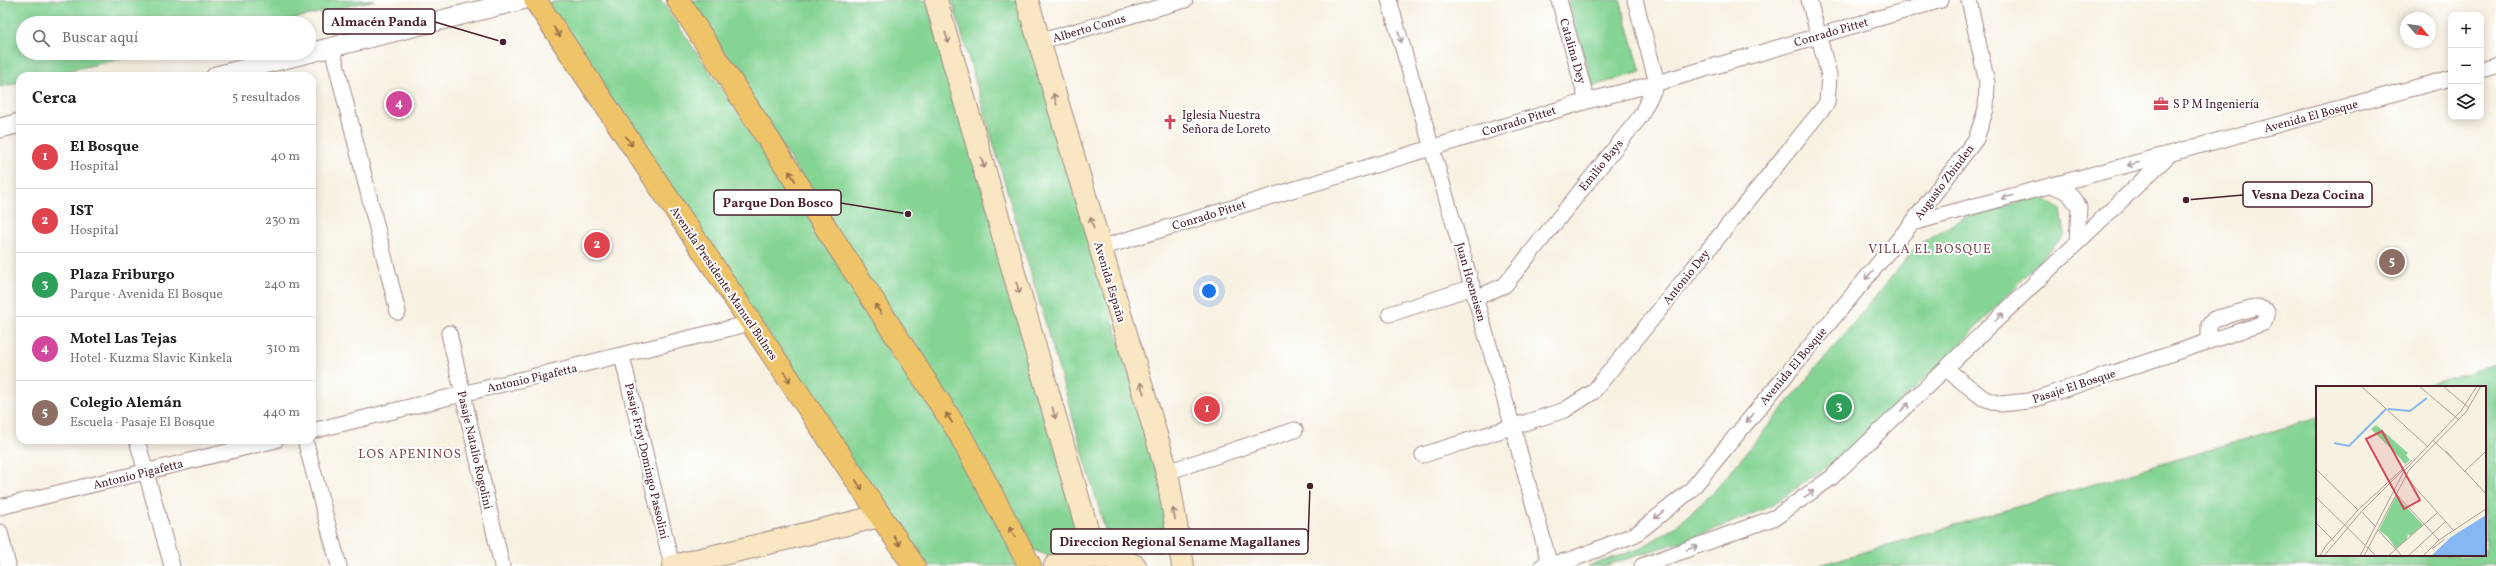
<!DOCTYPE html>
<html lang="es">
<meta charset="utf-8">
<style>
:root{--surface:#fff;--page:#f2f2f2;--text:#202124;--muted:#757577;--line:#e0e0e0;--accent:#d1495b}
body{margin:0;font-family:Vollkorn,serif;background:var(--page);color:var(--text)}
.controls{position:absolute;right:12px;top:12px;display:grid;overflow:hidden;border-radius:8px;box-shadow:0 2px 10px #0003}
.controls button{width:36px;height:36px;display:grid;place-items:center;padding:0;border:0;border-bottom:1px solid var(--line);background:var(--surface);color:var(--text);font:20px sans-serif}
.compass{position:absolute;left:2400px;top:12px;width:36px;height:36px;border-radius:50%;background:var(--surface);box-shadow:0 2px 10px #0003;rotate:119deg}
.you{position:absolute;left:1209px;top:291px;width:14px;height:14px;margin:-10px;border:3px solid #fff;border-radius:50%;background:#1a73e8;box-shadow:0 0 0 6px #1a73e833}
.badge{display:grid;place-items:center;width:26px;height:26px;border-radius:50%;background:var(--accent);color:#fff;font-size:13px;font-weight:700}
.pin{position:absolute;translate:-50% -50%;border:2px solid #fff;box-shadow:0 1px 4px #0006}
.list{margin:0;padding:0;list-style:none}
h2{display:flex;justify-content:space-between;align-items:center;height:52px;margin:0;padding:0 16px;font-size:17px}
h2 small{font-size:13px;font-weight:400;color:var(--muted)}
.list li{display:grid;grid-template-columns:26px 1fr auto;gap:12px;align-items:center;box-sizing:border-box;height:64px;padding:0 16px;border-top:1px solid var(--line)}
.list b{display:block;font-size:15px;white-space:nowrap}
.list p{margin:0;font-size:13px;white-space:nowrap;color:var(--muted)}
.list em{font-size:13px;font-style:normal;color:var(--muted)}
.icon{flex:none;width:22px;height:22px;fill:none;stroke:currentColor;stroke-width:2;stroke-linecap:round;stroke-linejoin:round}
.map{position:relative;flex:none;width:2496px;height:566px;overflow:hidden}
.search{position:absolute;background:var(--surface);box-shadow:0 2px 10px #0003;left:16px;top:16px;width:300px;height:44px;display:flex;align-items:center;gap:10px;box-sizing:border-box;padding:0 14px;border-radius:22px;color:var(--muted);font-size:15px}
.panel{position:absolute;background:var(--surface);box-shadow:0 2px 10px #0003;left:16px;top:72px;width:300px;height:372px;border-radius:12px}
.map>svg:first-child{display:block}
.green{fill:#85d494;stroke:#687a60}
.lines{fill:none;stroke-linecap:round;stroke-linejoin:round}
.minor-casing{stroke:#a08886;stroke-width:17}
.tertiary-casing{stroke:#a08886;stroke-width:21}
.secondary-casing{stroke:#a08886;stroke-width:24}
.primary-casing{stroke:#a08886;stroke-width:24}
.minor{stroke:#fff;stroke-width:15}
.tertiary{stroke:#fff;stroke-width:19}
.secondary{stroke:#f9e7c3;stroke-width:22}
.primary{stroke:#efc469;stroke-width:22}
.oneway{stroke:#946947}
.oneway2{stroke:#ae9aa0}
.oneway3{stroke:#a28377}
.labels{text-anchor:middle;stroke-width:4;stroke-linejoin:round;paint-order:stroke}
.street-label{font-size:12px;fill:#4a1f2b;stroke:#fff}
.poi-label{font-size:12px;fill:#4a1f2b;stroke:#fff;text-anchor:start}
.neighbourhood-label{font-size:13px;letter-spacing:1px;fill:#7c4a4b;stroke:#fff}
.inset-river{fill:none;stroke:#85b7f2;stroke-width:2}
.inset-road{fill:none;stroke:#b29d99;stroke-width:1}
.view{fill:#d1495b;fill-opacity:0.15;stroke:#d1495b;stroke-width:2}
.inset-edge{fill:none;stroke:#4a1f2b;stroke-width:2}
.leader{fill:none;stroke:#4a1f2b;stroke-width:1.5}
.callout-dot{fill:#4a1f2b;stroke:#fff;stroke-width:1.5}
.callout{fill:#fff;stroke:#4a1f2b;stroke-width:1.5}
.callout-label{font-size:13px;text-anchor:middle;font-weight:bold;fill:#4a1f2b}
</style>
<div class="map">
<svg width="2496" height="566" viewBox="0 0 2496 566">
<rect width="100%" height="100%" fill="#fff"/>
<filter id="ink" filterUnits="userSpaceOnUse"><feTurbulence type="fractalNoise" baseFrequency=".025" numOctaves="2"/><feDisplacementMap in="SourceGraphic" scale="8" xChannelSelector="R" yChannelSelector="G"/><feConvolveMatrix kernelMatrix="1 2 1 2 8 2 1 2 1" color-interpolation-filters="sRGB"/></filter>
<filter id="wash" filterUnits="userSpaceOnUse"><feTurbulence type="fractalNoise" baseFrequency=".012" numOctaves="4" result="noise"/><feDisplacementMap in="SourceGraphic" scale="16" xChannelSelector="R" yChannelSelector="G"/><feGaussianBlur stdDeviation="0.9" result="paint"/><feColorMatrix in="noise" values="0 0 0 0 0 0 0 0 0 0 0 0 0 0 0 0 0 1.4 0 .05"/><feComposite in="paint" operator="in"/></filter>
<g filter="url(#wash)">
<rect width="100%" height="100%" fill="#f7f1e2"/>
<path class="green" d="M0 0H374L275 23H23V53H145L46 76H20V82L0 87Z
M562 0H661L960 441 1018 566H913L530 8Z
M691 0H926L1083 529 1073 546 1049 556 1033 550Z
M952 0H1021L1173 527 1170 541 1160 551C1139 551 1123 552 1107 536Z
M1568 0H1620L1641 72 1593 86Z
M2041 196 2061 210 2065 235 1951 354 1838 459 1771 506 1696 537 1604 566H1588L1639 549 1675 527 1712 494 1918 245 1963 218Z
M2496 364V566H1817L2317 418V555H2485V387H2421Z"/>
</g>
<g filter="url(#ink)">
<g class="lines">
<g class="minor-casing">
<path id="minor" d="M1389 0 1513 428 1550 566
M1559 0 1587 101
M1038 42 1185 0
M332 48 398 312
M2481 70 2496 66
M2051 185 2068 192 2079 207 2077 242
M1912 223 2451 78
M1100 248 1587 101 1657 83 1941 0
M1476 298 1505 285 1640 117 1657 83 1635 0
M1390 314 1473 287
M449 333 502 566
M622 356 672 566
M1946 369 1983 398 2001 404 2029 401 2264 323 2267 311 2258 307 2214 319 2209 325V341
M312 431 751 323
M137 440 172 566
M305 440 339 566
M1423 455 1565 410 1593 392 1827 103 1829 75 1809 0
M1167 472 1295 430
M0 507 276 440
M0 532 8 566
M1542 566 1573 559 1636 534 1690 491 1912 223 1976 139 1986 109 1987 83 1969 0
M1642 566 1776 517 1831 478 2170 154"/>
</g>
<g class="tertiary-casing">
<path id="tertiary" d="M216 76 522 0
M0 128 20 123"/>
</g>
<g class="secondary-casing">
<path id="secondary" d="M936 0 1095 557
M1027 0 1167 472 1183 566
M673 566 880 516
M1055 566C1079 555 1111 554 1135 566"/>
</g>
<g class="primary-casing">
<path id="primary" d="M535 0 914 566
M678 0 958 431 1030 566"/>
</g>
<use href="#minor" class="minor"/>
<use href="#tertiary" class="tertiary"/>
<use href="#secondary" class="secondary"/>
<use href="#primary" class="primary"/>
</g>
<defs><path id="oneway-shaft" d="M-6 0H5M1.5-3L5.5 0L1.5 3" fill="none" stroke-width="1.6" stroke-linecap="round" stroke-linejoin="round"/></defs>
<g class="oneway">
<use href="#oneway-shaft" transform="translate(557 32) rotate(56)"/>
<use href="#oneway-shaft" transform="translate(629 141) rotate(56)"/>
<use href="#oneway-shaft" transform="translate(792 176) rotate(-123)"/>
<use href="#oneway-shaft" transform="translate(878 309) rotate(-123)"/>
<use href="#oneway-shaft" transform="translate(787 377) rotate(56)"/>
<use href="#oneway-shaft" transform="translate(949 418) rotate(-123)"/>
<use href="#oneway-shaft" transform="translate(859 485) rotate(56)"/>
<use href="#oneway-shaft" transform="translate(1012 532) rotate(-118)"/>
<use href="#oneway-shaft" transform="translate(897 541) rotate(56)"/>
</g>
<g class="oneway2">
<use href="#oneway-shaft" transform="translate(1400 37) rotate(73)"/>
<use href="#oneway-shaft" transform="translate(2133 164) rotate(165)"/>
<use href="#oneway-shaft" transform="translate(2007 197) rotate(165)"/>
<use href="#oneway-shaft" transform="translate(1869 275) rotate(130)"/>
<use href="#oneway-shaft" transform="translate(1999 317) rotate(-44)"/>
<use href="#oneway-shaft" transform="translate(1905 407) rotate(-44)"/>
<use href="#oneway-shaft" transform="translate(1750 418) rotate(130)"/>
<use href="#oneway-shaft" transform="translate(1809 494) rotate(-35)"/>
<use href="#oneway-shaft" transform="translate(1659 515) rotate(141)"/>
<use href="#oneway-shaft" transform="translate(1692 548) rotate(-20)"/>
</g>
<g class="oneway3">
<use href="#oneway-shaft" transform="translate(947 38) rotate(74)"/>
<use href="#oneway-shaft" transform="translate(1055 99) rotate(-107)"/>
<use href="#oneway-shaft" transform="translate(983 163) rotate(74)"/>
<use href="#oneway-shaft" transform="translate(1092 223) rotate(-107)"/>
<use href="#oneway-shaft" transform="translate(1018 288) rotate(74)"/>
<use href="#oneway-shaft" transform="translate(1142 388) rotate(-107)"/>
<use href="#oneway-shaft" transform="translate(1054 413) rotate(74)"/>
<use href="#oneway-shaft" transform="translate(1174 514) rotate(-100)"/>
</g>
</g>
<defs>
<g id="office-bare" transform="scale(1.2)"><path d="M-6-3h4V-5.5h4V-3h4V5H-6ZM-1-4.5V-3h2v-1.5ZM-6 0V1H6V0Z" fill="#d1495b" stroke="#fff" stroke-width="2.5" paint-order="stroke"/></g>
<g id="church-bare" transform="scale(1.2)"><path d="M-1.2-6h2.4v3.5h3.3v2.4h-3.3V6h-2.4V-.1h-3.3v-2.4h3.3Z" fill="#d1495b" stroke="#fff" stroke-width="2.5" paint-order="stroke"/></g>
</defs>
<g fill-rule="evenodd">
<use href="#office-bare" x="2161" y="104"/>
<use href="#church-bare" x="1170" y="122"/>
</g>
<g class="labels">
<g class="street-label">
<text transform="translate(1089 28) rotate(-16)" y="4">Alberto Conus</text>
<text transform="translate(1831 32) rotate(-16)" y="4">Conrado Pittet</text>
<text transform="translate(1573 51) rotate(74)" y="4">Catalina Dey</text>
<text transform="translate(2311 116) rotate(-15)" y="4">Avenida El Bosque</text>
<text transform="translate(1519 121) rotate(-17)" y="4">Conrado Pittet</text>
<text transform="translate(1601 165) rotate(-51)" y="4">Emilio Bays</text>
<text transform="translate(1944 182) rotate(-53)" y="4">Augusto Zbinden</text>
<text transform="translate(1209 215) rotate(-17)" y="4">Conrado Pittet</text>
<text transform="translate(1686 277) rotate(-51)" y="4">Antonio Dey</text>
<text transform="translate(1110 282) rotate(73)" y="4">Avenida España</text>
<text transform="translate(1471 282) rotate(74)" y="4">Juan Hoeneisen</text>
<text transform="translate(724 283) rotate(56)" y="4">Avenida Presidente Manuel Bulnes</text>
<text transform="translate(1793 366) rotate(-50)" y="4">Avenida El Bosque</text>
<text transform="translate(532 378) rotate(-13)" y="4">Antonio Pigafetta</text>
<text transform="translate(2074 386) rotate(-18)" y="4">Pasaje El Bosque</text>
<text transform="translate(475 450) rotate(77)" y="4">Pasaje Natalio Rogolini</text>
<text transform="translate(647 461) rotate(77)" y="4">Pasaje Fray Domingo Passolini</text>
<text transform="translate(138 474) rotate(-14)" y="4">Antonio Pigafetta</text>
</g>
<g class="poi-label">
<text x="2173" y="108">S P M Ingeniería</text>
<text x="1182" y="119">Iglesia Nuestra<tspan x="1182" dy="14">Señora de Loreto</tspan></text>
</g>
<g class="neighbourhood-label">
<text x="1930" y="253">VILLA EL BOSQUE</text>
<text x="410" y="458">LOS APENINOS</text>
</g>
</g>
<g transform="translate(2316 386)">
<rect width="170" height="170" fill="#f7f1e2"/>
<path d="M60 39 92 67 90 69 94 74 89 78 82 70 55 43ZM80 110 107 139 94 150 92 148 91 153 80 163 72 151 63 144Z" fill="#85d494"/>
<path d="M170 129V170H115L135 151Z" fill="#85b7f2"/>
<path class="inset-river" d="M72 23 94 25 111 12M18 57 33 60 70 23"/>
<path class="inset-road" d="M45 0 112 61M103 0 143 34M127 0 153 22M117 54 143 79M130 65 149 86M170 65 149 85 170 108M0 83 42 124M89 90 138 145M80 108 123 154M0 111 60 170M46 126 59 140M0 137 18 155M62 144 86 170M116 163 129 153M4 170 9 161 42 124 96 74M8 170 45 126 87 84M44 170 88 85 145 25 161 0M48 170 93 84 150 26 165 0M72 170 121 127M92 170 129 136M107 170 123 154 170 123"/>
<path class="view" d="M66 45 104 114 88 123 50 53Z"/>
<rect width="170" height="170" class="inset-edge"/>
</g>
<path class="leader" d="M503 42L435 22M2186 200L2243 195M908 214L841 203M1310 486L1308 542"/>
<g class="callout-dot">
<circle cx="503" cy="42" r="4"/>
<circle cx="2186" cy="200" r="4"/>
<circle cx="908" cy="214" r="4"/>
<circle cx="1310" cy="486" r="4"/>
</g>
<g class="callout">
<rect x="323" y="9" width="112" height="25" rx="4"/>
<rect x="2243" y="182" width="129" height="25" rx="4"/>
<rect x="714" y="190" width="127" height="25" rx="4"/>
<rect x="1051" y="529" width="257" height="25" rx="4"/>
</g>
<g class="callout-label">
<text x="379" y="26">Almacén Panda</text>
<text x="2308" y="199">Vesna Deza Cocina</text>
<text x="778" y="207">Parque Don Bosco</text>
<text x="1180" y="546">Direccion Regional Sename Magallanes</text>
</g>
</svg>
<div class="controls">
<button>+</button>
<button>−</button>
<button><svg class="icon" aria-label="layers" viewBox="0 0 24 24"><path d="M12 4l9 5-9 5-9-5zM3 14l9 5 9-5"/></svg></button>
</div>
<svg class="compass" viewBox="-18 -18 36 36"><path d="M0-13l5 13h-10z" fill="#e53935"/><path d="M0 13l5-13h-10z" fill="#757577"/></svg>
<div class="you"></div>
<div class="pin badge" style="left:1207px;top:409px;background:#e0444e">1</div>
<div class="pin badge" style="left:597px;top:245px;background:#e0444e">2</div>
<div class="pin badge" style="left:1839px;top:407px;background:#2e9e5b">3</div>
<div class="pin badge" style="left:399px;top:104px;background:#d1479c">4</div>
<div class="pin badge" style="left:2392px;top:262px;background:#8d6e63">5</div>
<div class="search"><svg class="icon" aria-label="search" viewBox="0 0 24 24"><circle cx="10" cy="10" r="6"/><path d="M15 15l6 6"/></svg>Buscar aquí</div>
<section class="panel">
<h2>Cerca<small>5 resultados</small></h2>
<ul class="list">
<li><span class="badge" style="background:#e0444e">1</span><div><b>El Bosque</b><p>Hospital</p></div><em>40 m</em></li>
<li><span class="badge" style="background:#e0444e">2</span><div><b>IST</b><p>Hospital</p></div><em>230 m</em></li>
<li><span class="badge" style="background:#2e9e5b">3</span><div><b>Plaza Friburgo</b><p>Parque · Avenida El Bosque</p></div><em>240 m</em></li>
<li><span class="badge" style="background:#d1479c">4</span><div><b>Motel Las Tejas</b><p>Hotel · Kuzma Slavic Kinkela</p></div><em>310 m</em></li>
<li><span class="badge" style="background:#8d6e63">5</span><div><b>Colegio Alemán</b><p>Escuela · Pasaje El Bosque</p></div><em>440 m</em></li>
</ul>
</section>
</div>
